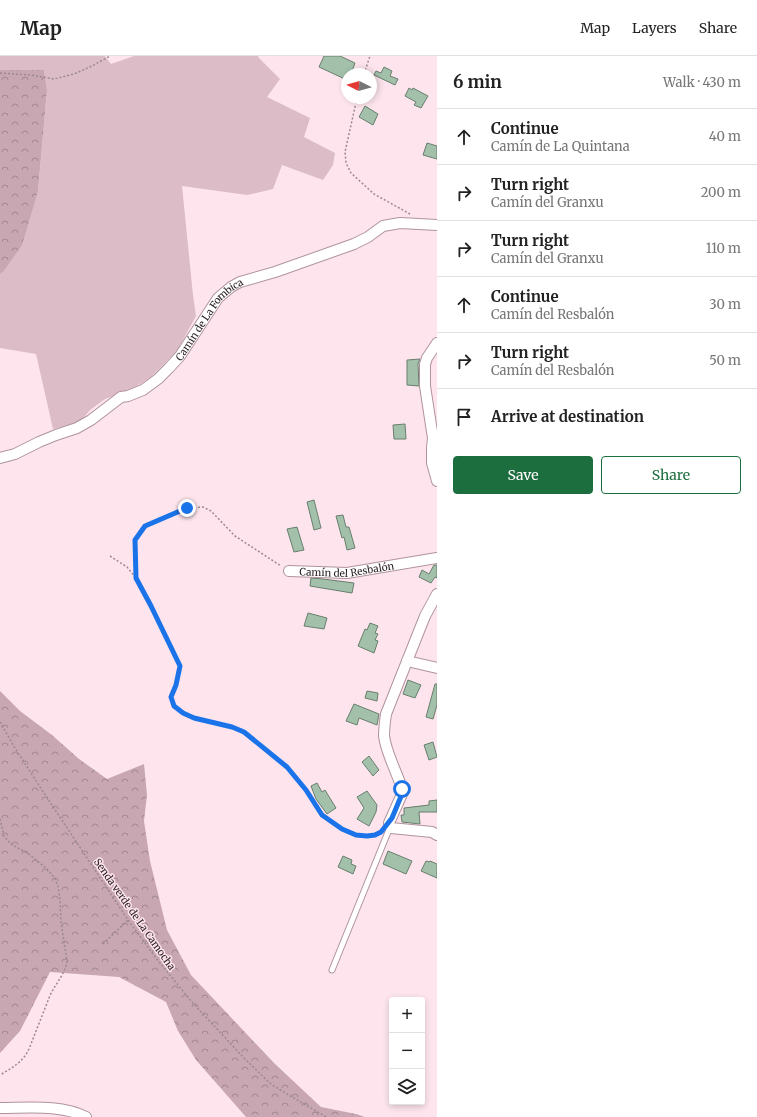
<!DOCTYPE html>
<meta charset="utf-8">
<style>
:root{--surface:#fff;--page:#f6f6f6;--text:#222;--muted:#767676;--line:#e0e0e0;--accent:#1c6e3e}
body{margin:0;font-family:Merriweather,serif;background:var(--page);color:var(--text)}
.controls{position:absolute;right:12px;bottom:12px;display:grid;overflow:hidden;border-radius:4px;box-shadow:0 2px 6px #0003}
.controls button{width:36px;height:36px;display:grid;place-items:center;padding:0;border:0;border-bottom:1px solid var(--line);background:var(--surface);color:var(--text);font:20px sans-serif}
.compass{position:absolute;left:341px;top:12px;width:36px;height:36px;border-radius:50%;background:var(--surface);box-shadow:0 2px 6px #0003;rotate:275deg}
.stop{position:absolute;width:12px;height:12px;margin:-9px;border:3px solid #1a73e8;border-radius:50%;background:#fff}
.stop.end{background:#1a73e8;border-color:#fff;box-shadow:0 1px 4px #0008}
.list{margin:0;padding:0;list-style:none}
h2{display:flex;justify-content:space-between;align-items:center;height:52px;margin:0;padding:0 16px;font-size:17px}
h2 small{font-size:13px;font-weight:400;color:var(--muted)}
.list li{display:grid;grid-template-columns:26px 1fr auto;gap:12px;align-items:center;box-sizing:border-box;height:56px;padding:0 16px;border-top:1px solid var(--line)}
.list b{display:block;font-size:15px;white-space:nowrap}
.list p{margin:0;font-size:13px;white-space:nowrap;color:var(--muted)}
.list em{font-size:13px;font-style:normal;color:var(--muted)}
.actions{display:flex;gap:8px;padding:12px 16px}
.actions a{flex:1;padding:9px 0;border:1px solid var(--accent);border-radius:4px;text-align:center;font-size:14px;color:var(--accent)}
.actions .main{background:var(--accent);color:#fff}
.icon{flex:none;width:22px;height:22px;fill:none;stroke:currentColor;stroke-width:2;stroke-linecap:round;stroke-linejoin:round}
.map{position:relative;flex:none;width:437px;height:1061px;overflow:hidden}
header{display:flex;align-items:center;gap:24px;box-sizing:border-box;height:56px;padding:0 20px;background:var(--surface);border-bottom:1px solid var(--line)}
header strong{font-size:19px}
nav{display:flex;gap:22px;margin-inline-start:auto;font-size:14px}
main{display:flex}
aside{flex:1;background:var(--surface)}
.map>svg:first-child{display:block}
.grass{fill:#dbbcc7}
.forest{fill:url(#forest-crowns)}
.building{fill:#a3c0ab;stroke:#687f6e}
.lines{fill:none;stroke-linecap:round;stroke-linejoin:round}
.lane-casing{stroke:#b0939d;stroke-width:7}
.street-casing{stroke:#b0939d;stroke-width:12}
.path{stroke:#9c898f;stroke-width:1.5;stroke-dasharray:2 2;stroke-linecap:butt}
.lane{stroke:#fff;stroke-width:5}
.street{stroke:#fff;stroke-width:10}
.route{stroke:#1a73e8;stroke-width:5}
.labels{text-anchor:middle;stroke-width:3;stroke-linejoin:round;paint-order:stroke}
.street-label{font-size:10px;fill:#281d21;stroke:#fee5ed}
</style>
<header>
<strong>Map</strong>
<nav><a>Map</a><a>Layers</a><a>Share</a></nav>
</header>
<main>
<div class="map">
<svg width="437" height="1061" viewBox="0 0 437 1061">
<defs>
<pattern id="forest-crowns" width="20" height="18" patternUnits="userSpaceOnUse"><rect width="20" height="18" fill="#c8a6b2"/><path d="M2 6a3 3 0 1 1 6 0M12 15a3 3 0 1 1 6 0" fill="none" stroke="#a28790"/></pattern>
</defs>
<rect width="100%" height="100%" fill="#fee5ed"/>
<path class="grass" d="M0 0H105L111 8 134 0H258L259 2 280 23 267 41 310 62 304 81 335 97 333 109 323 124 282 109 273 133 247 139 182 130 193 239 196 260 177 295 151 321 131 334 105 343 90 354 80 366 53 373 36 298 0 292V218L3 216 38 135 47 34 44 14H0Z"/>
<path class="forest" d="M0 14H44L47 34 38 135 22 189 3 216 0 218Z
M0 635 20 655 52 679 79 703 107 723 144 708 147 739 144 765 150 805 167 874 191 919 274 1007 321 1051 356 1058 365 1061H246L196 1004 178 975 166 946 119 921 50 916 20 975 0 997Z"/>
<path class="building" d="M324 0H340L355 7 351 18H347V24L319 11Z
M384 11 392 15 390 20 398 23 395 29 374 19 376 15 381 17Z
M409 32 412 34 413 32 428 40 421 52 414 49 416 46 405 40Z
M365 50 378 58 373 69 359 61Z
M427 87 437 90V103L423 99Z
M420 303 418 308 419 330 407 329V304Z
M405 368 406 383H394L393 369Z
M314 444 321 472 314 474 307 446Z
M343 459 346 471H349L355 492 347 494 344 481 342 482 336 460Z
M297 471 304 494 294 496 287 473Z
M434 509H437V522L435 521 431 527 419 521 422 514 429 518Z
M311 522 323 523 354 527 352 537 310 530Z
M308 557 327 562 324 573 304 570Z
M370 567 378 570 375 577 378 578 375 584 378 585 374 597 358 590 365 573 367 574Z
M408 624 421 629 415 642 403 638Z
M435 628H437V649L433 663 426 661Z
M367 635 378 637 377 645 365 642Z
M354 648 379 658 377 669 359 662 357 669 346 665Z
M433 686 437 701 429 704 424 689Z
M369 700 379 714 373 720 362 706Z
M317 727 322 736 325 734 336 752 327 758 316 743 311 730Z
M367 735 377 749 376 756 369 770 357 763 364 752 357 741Z
M437 744V756H419L420 768 402 766 401 759H404V752L429 749V745Z
M388 795 412 805 406 818 383 808Z
M343 800 352 804 351 808 356 810 353 818 338 811Z
M426 805 430 806V805L437 808V822L421 815Z"/>
<g class="lines">
<g class="lane-casing">
<path id="lane" d="M332 914 388 776 391 772"/>
</g>
<g class="street-casing">
<g id="street">
<path d="M437 287 427 302 425 308V330L433 382 432 392V407L437 425"/>
<path id="s1" d="M0 402 15 398 39 386 56 379 77 372 91 364 121 341 128 340 143 334 158 323 169 312 180 300 218 242 231 231 240 226 275 216 354 188 368 181 383 170 400 167 437 169"/>
<path id="s2" d="M289 515 347 517 437 502"/>
<path d="M437 538 425 560 386 658C385 665 384 672 384 680 386 697 397 716 402 733V738L389 767 391 772 432 776 437 779"/>
<path d="M407 605 437 612"/>
<path d="M0 1052C27 1052 61 1048 86 1061"/>
</g>
</g>
<path class="path" d="M0 17 31 19 54 23 74 18 92 10 110 0
M364 18 370 0
M357 42 345 96 346 107 351 117 374 138 410 158
M110 500 127 511 136 522 151 550 180 610 176 629 171 641 174 650 183 657 194 662 232 671 244 676 287 711 306 734 322 759 342 773 356 779 367 780 375 779 381 776
M136 522 135 484 145 470 187 452 203 451 211 455 235 480 281 510
M0 666 15 692 42 734 128 864 156 902 191 945 243 1001 272 1029 326 1061
M0 763 4 780 11 788 30 799 47 813 54 821 58 830 60 843 61 866 67 905C65 919 54 929 49 942L29 993C23 1006 12 1012 0 1019
M103 888 128 864"/>
<use href="#lane" class="lane"/>
<use href="#street" class="street"/>
</g>
<g class="lines">
<path class="route" d="M187 452 145 470 135 484 136 522 151 550 180 610 176 629 171 641 174 650 183 657 194 662 232 671 244 676 287 711 306 734 322 759 342 773 356 779 367 780 375 779 381 776 392 762 402 738V733"/>
</g>
<g class="labels">
<g class="street-label">
<text dy="4" stroke="none"><textPath href="#s1" startOffset="258">Camín de La Fombica</textPath></text>
<text dy="4" stroke="none"><textPath href="#s2" startOffset="58">Camín del Resbalón</textPath></text>
<text transform="translate(135 858) rotate(55)" y="4">Senda verde de La Camocha</text>
</g>
</g>
</svg>
<div class="controls">
<button>+</button>
<button>−</button>
<button><svg class="icon" aria-label="layers" viewBox="0 0 24 24"><path d="M12 4l9 5-9 5-9-5zM3 14l9 5 9-5"/></svg></button>
</div>
<svg class="compass" viewBox="-18 -18 36 36"><path d="M0-13l5 13h-10z" fill="#e53935"/><path d="M0 13l5-13h-10z" fill="#767676"/></svg>
<div class="stop" style="left:402px;top:733px"></div>
<div class="stop end" style="left:187px;top:452px"></div>
</div>
<aside>
<h2>6 min<small>Walk · 430 m</small></h2>
<ul class="list">
<li><svg class="icon" aria-label="ahead" viewBox="0 0 24 24"><path d="M12 20V5M6 11l6-6 6 6"/></svg><div><b>Continue</b><p>Camín de La Quintana</p></div><em>40 m</em></li>
<li><svg class="icon" aria-label="right" viewBox="0 0 24 24"><path d="M7 20v-9h11M14 6l5 5-5 5"/></svg><div><b>Turn right</b><p>Camín del Granxu</p></div><em>200 m</em></li>
<li><svg class="icon" aria-label="right" viewBox="0 0 24 24"><path d="M7 20v-9h11M14 6l5 5-5 5"/></svg><div><b>Turn right</b><p>Camín del Granxu</p></div><em>110 m</em></li>
<li><svg class="icon" aria-label="ahead" viewBox="0 0 24 24"><path d="M12 20V5M6 11l6-6 6 6"/></svg><div><b>Continue</b><p>Camín del Resbalón</p></div><em>30 m</em></li>
<li><svg class="icon" aria-label="right" viewBox="0 0 24 24"><path d="M7 20v-9h11M14 6l5 5-5 5"/></svg><div><b>Turn right</b><p>Camín del Resbalón</p></div><em>50 m</em></li>
<li><svg class="icon" aria-label="arrive" viewBox="0 0 24 24"><path d="M6 21V4h12l-3 4 3 4H6"/></svg><div><b>Arrive at destination</b></div></li>
</ul>
<div class="actions"><a class="main">Save</a><a>Share</a></div>
</aside>
</main>
